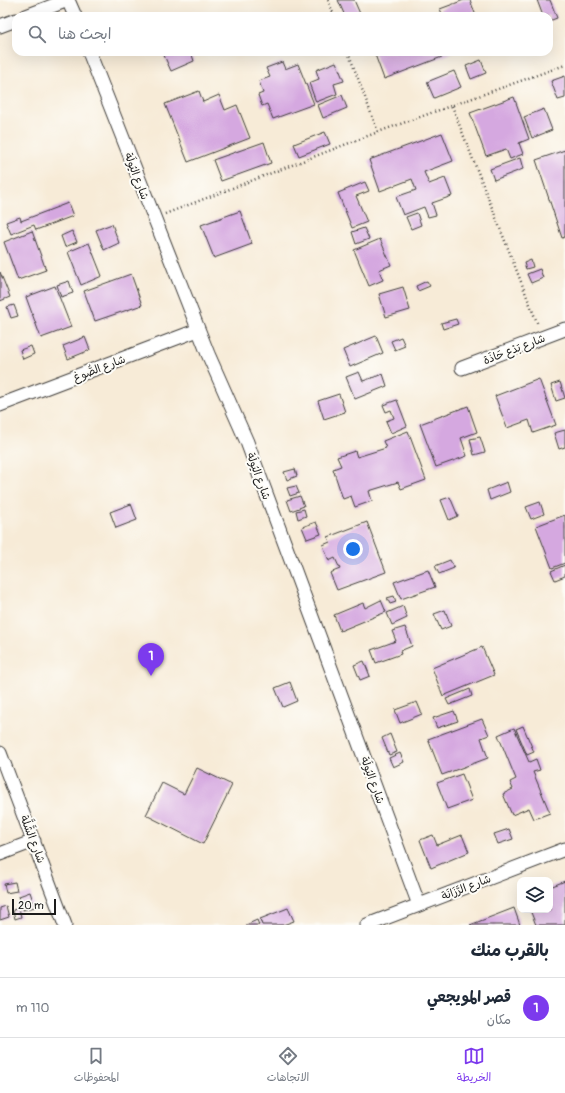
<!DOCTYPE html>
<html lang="ar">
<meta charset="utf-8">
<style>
:root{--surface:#fff;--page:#f6f6f7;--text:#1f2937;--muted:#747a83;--line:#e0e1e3;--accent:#7c3aed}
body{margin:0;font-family:Pangolin,"Playpen Sans Arabic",sans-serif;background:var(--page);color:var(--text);direction:rtl}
.controls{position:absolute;right:12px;bottom:12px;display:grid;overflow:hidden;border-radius:8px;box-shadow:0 4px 16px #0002}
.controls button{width:36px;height:36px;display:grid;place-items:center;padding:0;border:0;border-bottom:1px solid var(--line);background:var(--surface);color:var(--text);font:20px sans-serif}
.scale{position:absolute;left:12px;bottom:10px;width:44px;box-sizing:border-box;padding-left:4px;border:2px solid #1c1c1c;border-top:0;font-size:11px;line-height:14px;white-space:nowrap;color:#1c1c1c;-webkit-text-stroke:3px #fdfcf7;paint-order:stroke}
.you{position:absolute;left:353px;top:549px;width:14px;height:14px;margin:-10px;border:3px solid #fff;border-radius:50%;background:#1a73e8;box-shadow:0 0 0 6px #1a73e833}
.badge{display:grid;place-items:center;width:26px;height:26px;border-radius:50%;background:var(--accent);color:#fff;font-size:13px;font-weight:700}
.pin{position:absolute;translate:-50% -33px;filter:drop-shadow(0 1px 2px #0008)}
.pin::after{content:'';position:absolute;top:21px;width:14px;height:12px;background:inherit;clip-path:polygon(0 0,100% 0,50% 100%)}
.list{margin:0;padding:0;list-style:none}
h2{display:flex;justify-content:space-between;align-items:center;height:52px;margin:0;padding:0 16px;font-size:17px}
h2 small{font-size:13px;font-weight:400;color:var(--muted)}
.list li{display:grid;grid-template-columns:26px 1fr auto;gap:12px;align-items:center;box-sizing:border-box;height:60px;padding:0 16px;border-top:1px solid var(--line)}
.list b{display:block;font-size:15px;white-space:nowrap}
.list p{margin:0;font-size:13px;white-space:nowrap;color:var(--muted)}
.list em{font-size:13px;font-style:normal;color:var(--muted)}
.icon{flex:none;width:22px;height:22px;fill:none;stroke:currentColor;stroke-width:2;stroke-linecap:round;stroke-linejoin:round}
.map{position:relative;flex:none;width:565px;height:925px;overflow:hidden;direction:ltr}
.search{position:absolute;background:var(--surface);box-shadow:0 4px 16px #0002;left:12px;right:12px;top:12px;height:44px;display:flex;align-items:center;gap:10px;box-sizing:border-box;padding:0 14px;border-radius:12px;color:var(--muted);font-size:15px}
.sheet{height:112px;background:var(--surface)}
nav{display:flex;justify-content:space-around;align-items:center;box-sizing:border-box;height:56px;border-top:1px solid var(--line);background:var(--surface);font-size:11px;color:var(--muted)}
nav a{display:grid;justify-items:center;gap:2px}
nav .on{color:var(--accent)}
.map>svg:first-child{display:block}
.building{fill:#d5a8e0}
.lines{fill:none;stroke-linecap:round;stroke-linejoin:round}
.minor-casing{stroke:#3d3b38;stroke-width:15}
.path{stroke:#3d3b38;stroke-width:2.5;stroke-dasharray:1 3;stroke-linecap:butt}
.minor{stroke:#fff;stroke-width:13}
.labels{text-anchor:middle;stroke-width:4;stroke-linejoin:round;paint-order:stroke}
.street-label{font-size:11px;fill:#1c1c1c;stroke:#fdfcf7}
</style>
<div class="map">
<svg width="565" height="925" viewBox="0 0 565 925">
<rect width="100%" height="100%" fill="#fdfcf7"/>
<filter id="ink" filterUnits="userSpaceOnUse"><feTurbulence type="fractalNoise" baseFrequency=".025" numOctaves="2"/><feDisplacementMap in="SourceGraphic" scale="8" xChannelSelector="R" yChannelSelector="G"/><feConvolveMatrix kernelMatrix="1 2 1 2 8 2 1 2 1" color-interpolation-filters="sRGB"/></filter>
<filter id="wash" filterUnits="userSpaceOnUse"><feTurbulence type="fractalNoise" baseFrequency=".012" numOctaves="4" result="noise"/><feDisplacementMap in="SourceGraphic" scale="16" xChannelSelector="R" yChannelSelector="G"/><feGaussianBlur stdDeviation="0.9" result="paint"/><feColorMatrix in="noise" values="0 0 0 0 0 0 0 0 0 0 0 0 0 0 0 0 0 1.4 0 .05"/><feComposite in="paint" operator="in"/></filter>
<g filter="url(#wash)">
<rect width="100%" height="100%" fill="#f7ebd7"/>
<g id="blocks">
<path class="building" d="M338 0H354L361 16H345Z
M464 0H470L476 16H443L440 9Z
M537 0H550L557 18 549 21V16H543Z
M167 52H191L194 61 171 71 163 53Z
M374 52H455L384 79Z
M481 60 486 73 471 79 466 66Z
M282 62 285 69 298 64 314 104 273 119 267 104 262 106 258 95 263 93 259 81 270 77 266 68Z
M336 62 344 81 334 84 337 94 316 102 309 83 319 79 316 70Z
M454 71 461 87 434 98 427 82Z
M565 76V98L558 100 551 81Z
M199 91 203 102 219 95 225 110 237 105 250 138 188 162 165 104Z
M342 95 347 108 323 118 318 105Z
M514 97 529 139 519 143 523 154 510 159 506 149 486 156 470 113Z
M544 109 552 130 532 138 524 117Z
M325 132 330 144 299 156 294 144Z
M442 133 453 161 424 172 429 184 445 178 452 196 432 203 436 215 428 217 424 207 403 215 396 197 416 190 412 179 380 191 369 160Z
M264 142 271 163 221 181 213 160Z
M565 150V237L562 238 536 160Z
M520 158 523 169 494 180 490 169Z
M365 182 369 191 356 196 367 222 352 228 338 193Z
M68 203 73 216 36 230 34 225 11 234 6 222 20 217 21 221Z
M240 211 252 244 214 258 201 225Z
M417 213 421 225 411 229 406 217Z
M112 224 119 243 104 250 96 230Z
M364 228 369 239 356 244 352 232Z
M32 231 46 270 18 280 4 242Z
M72 231 77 242 65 247 61 236Z
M380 239 391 265 379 270 383 280 369 286 354 250Z
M89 243 102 276 81 285 68 252Z
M531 260 533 267 526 269 524 263Z
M540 269 543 278 531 283 527 274Z
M0 272 10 297 0 301Z
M131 274 142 305 95 321 84 291Z
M69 281 73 293 61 297 57 285Z
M427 281 430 286 418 291 416 286Z
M55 286 71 327 41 338 26 297Z
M403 287 410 310 386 317 379 294Z
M14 305 18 316 11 318 7 307Z
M456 319 458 324 443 329 441 323Z
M376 336 383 353 350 367 343 350Z
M85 337 90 350 68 359 63 346Z
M401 337 405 346 395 350 391 341Z
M31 346 34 354 23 359 20 350Z
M359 372 363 381 383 374 387 386 355 399 346 377Z
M539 379 556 425 533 433 529 420 507 428 495 396Z
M560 382 565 398 556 401 551 385Z
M339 394 345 412 324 419 318 401Z
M397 400 407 426 391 433 386 421 394 418 391 410 386 412 383 405Z
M468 406 477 432 461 438 467 456 436 467 420 424Z
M565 430V447L559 449 554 433Z
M408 431 426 480 401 489 398 482 369 491 372 501 355 507 351 496 343 499 333 469 341 466 337 457 355 451 357 457 386 448 383 441Z
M480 437 485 452 474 455 470 439Z
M295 469 297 476 287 480 284 472Z
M507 482 510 492 490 500 487 490Z
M296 486 299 493 290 496 287 488Z
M300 496 304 506 291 511 287 500Z
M450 497 458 516 449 520 441 500Z
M540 502 544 514 531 519 526 507Z
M131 504 137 520 116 528 110 512Z
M304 509 306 516 298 519 296 511Z
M565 515V563L552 568 536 526Z
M316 522 321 534 307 539 302 527Z
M367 522 386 572 337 590 330 573 340 569 335 558 329 561 323 545 330 542 328 537Z
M450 560 454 568 439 574 435 566Z
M565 565V576L555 580 551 571Z
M428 570 435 587 401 599 394 582Z
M394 596 396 602 390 604 387 598Z
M381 600 386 612 340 631 334 615 363 603 365 608Z
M403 606 407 618 392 625 387 613Z
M445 610 451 626 441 630 434 614Z
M405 627 412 646 400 651 401 654 376 663 371 650 396 641 392 631Z
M482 647 494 675 443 696 432 668Z
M364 661 370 676 360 680 354 665Z
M290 682 297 701 283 707 275 688Z
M470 689 472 696 449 705 446 699Z
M417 702 422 714 400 723 395 710Z
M454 711 458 721 437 728 433 718Z
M482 719 489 735 481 738 488 758 442 775 428 739Z
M523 726 534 752 527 755 516 729Z
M514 728 529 762 536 759 540 770 533 772 550 813 534 819 529 808 512 815 503 794 513 789 510 782 516 779 498 735Z
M390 734 397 752 389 755 382 738Z
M400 753 404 762 393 767 389 758Z
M197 768 232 785 203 844 146 815 162 783 184 794Z
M462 774 472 800 447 809 437 783Z
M509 829 513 839 498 844 494 834Z
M433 835 437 845 462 835 469 852 431 868 420 840Z
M565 881V925H536L530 910H550V887Z
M15 882 17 891 6 893 4 884Z
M30 892 35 907 23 910 19 896Z
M6 906 9 917 0 920V908Z
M19 908 21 917 15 919 13 910Z
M288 908 294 921 283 925H262L260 919Z
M514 908 520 925H470Z
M257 920 259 925H246Z"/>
</g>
</g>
<g filter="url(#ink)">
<use href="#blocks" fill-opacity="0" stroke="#3d3b38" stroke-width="1"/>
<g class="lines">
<g class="minor-casing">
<path id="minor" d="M68 0 75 16
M26 16 68 0
M0 26 16 20
M89 52 208 354 247 442 419 905
M462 368 565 329
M0 405 198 330
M0 753 65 925
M0 854 34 841
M367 925 565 849"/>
</g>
<path class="path" d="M328 0 334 16
M348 52 378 132
M452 106 538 325
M165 214 378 132 565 65"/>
<use href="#minor" class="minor"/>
</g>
</g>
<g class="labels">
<g class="street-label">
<text transform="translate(137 176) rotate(69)" y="4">شارع اليُولَة</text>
<text transform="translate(514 349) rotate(-21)" y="4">شارع بَدْع حَاذَة</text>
<text transform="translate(99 368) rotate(-21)" y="4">شارع الصُّوغ</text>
<text transform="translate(259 476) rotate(70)" y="4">شارع اليُولَة</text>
<text transform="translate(373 780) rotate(70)" y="4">شارع اليُولَة</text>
<text transform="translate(33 839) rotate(69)" y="4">شارع الشَّلَّة</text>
<text transform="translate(466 887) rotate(-21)" y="4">شارع الرَّزَانَة</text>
</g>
</g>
</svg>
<div class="controls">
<button><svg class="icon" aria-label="layers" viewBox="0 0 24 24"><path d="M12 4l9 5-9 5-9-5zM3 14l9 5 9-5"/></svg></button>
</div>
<div class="scale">20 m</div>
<div class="you"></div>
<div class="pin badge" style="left:151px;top:676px">1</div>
<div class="search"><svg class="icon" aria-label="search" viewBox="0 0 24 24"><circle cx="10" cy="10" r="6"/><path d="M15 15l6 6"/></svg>ابحث هنا</div>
</div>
<section class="sheet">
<h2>بالقرب منك<small></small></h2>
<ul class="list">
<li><span class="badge">1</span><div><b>قصر المويجعي</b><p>مكان</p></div><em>110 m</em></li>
</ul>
</section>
<nav>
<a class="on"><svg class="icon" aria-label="map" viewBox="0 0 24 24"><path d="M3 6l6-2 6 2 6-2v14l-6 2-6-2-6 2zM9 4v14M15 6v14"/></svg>الخريطة</a>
<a><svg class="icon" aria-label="directions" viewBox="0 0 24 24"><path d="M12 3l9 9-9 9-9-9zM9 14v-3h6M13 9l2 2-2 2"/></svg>الاتجاهات</a>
<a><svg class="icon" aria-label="saved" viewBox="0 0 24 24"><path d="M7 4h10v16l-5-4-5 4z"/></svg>المحفوظات</a>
</nav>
